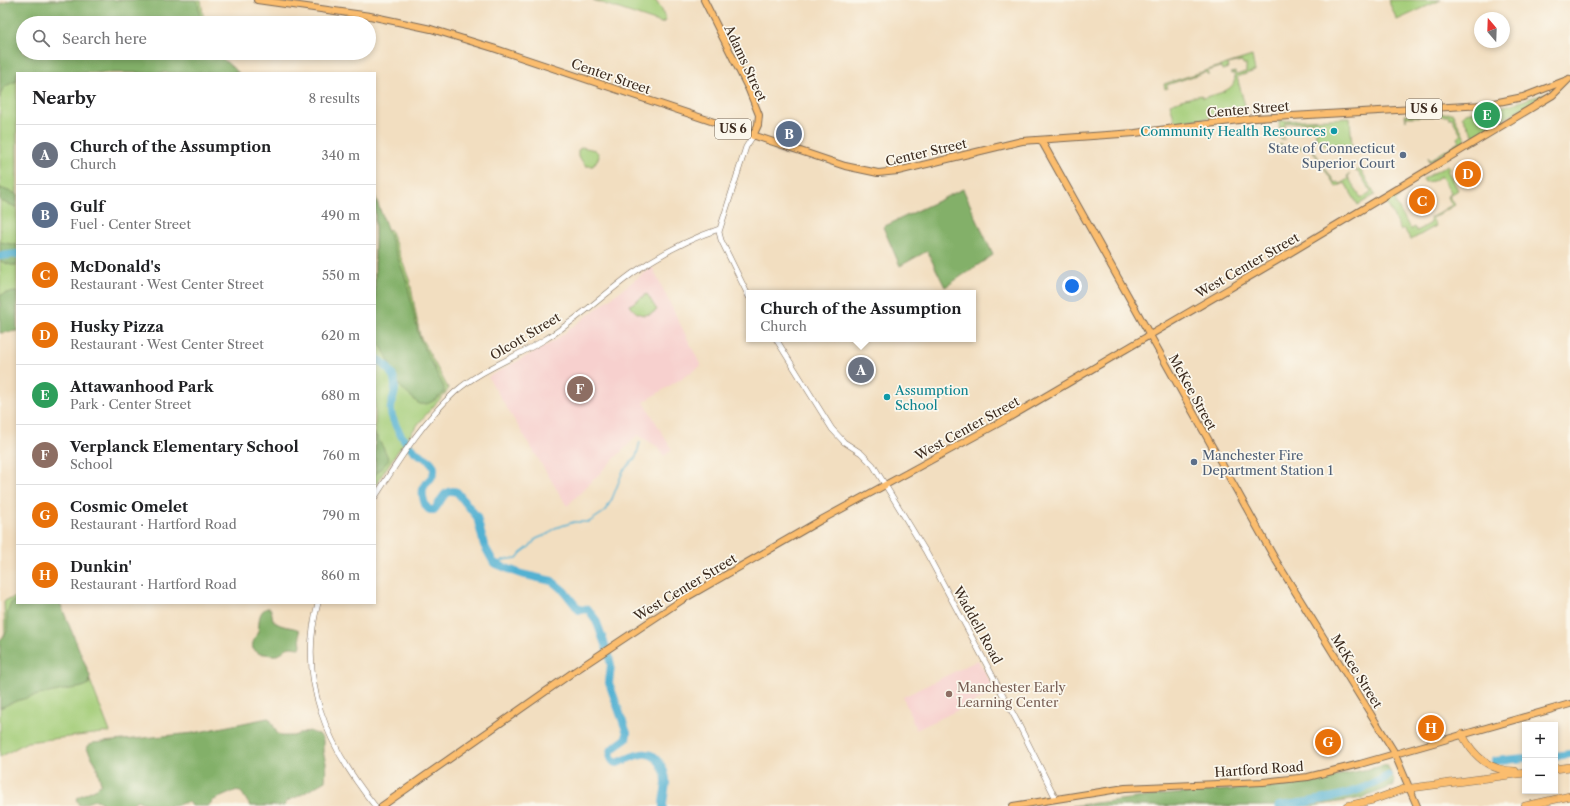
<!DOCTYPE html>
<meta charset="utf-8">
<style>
:root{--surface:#fff;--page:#f2f2f2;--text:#202124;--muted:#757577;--line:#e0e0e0;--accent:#ea580c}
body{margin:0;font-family:"Libre Caslon Text",serif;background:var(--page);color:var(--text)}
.controls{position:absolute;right:12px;bottom:12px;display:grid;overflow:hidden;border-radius:0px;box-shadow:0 2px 6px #0003}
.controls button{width:36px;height:36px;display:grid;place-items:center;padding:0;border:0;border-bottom:1px solid var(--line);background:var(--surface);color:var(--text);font:20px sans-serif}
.compass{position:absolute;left:1474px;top:12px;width:36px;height:36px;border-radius:50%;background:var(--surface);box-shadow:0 2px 6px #0003;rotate:341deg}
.you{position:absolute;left:1072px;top:286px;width:14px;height:14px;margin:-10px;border:3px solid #fff;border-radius:50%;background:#1a73e8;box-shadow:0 0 0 6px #1a73e833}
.badge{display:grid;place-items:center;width:26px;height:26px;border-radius:50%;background:var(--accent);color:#fff;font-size:13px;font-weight:700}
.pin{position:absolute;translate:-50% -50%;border:2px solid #fff;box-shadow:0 1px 4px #0006}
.popup{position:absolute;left:746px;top:290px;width:230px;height:52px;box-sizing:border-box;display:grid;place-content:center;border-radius:0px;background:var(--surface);filter:drop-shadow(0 1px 3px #0005);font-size:13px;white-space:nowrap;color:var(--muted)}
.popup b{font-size:15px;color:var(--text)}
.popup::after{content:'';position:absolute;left:50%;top:100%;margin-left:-8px;border:8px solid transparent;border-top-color:var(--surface)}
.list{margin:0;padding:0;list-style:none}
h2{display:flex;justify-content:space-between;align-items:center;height:52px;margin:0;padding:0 16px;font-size:17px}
h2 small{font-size:13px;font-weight:400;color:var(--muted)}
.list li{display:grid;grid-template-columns:26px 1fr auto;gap:12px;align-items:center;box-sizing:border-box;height:60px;padding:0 16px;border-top:1px solid var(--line)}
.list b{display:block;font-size:15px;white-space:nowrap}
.list p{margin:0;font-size:13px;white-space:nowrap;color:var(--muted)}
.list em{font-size:13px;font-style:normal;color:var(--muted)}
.icon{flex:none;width:22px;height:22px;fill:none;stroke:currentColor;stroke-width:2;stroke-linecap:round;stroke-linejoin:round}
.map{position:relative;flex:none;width:1570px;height:806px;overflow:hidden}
.search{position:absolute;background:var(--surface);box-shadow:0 2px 6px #0003;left:16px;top:16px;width:360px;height:44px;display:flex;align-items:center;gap:10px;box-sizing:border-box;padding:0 14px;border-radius:22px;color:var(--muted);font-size:15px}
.panel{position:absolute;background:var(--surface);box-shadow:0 2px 6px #0003;left:16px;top:72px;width:360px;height:532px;border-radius:0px}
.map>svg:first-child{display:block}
.built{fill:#f7d0ce}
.green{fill:#a4cd79;stroke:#707c4c}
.forest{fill:#83b069;stroke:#5f6d44}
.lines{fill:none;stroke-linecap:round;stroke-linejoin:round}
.stream{stroke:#53b1d2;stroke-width:1.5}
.river{stroke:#53b1d2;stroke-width:8}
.minor-casing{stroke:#7b6957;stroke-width:6}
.major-casing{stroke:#7b6957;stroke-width:8}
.highway-casing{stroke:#7b6957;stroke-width:8}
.minor{stroke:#fff;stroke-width:5}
.major{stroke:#fbbd6e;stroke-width:6}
.highway{stroke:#fbbd6e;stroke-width:7}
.culture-dot{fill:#0f9aa8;stroke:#fbf7ec;stroke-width:1.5}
.service-dot{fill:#5c6f8a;stroke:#fbf7ec;stroke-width:1.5}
.education-dot{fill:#8d6e63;stroke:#fbf7ec;stroke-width:1.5}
.labels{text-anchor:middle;stroke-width:3.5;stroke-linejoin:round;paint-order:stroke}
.shield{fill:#fbf7ec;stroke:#75685c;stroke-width:1}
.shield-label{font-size:12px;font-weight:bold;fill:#3b2a1e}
.street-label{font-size:13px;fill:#3b2a1e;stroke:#fbf7ec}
.culture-label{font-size:13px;fill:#0d838f;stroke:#fbf7ec;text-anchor:end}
.service-label{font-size:13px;fill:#4e5e75;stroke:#fbf7ec;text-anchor:end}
.education-label{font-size:13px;fill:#785e54;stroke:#fbf7ec;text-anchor:start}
</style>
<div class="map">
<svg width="1570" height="806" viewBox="0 0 1570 806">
<rect width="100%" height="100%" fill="#fbf7ec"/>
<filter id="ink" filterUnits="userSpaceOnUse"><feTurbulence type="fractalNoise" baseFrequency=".025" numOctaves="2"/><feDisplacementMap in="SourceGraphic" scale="8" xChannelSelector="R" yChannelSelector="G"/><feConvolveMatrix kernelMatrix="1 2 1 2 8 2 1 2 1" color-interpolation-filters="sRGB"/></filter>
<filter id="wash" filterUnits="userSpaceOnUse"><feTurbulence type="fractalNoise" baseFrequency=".012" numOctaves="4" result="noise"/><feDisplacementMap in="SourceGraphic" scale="16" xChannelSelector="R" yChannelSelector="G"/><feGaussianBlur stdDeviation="0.9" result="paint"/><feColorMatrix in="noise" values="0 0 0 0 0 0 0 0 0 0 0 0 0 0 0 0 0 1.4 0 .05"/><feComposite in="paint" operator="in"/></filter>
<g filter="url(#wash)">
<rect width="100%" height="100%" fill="#f2dec0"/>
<path class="built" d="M652 267 701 366 644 402 672 450 664 456 658 447 638 435 567 506 488 377 551 343Z
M978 660 996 692 916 730 903 697Z"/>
<path class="green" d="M48 0H201L204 23H23V53L17 73V316L0 320V11Z
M593 0H655L662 10 666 21 661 23Z
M1388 0H1441L1397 20Z
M1252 56 1255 71 1237 77 1247 113 1175 122 1170 104 1181 100 1201 95 1203 98C1215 94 1239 91 1234 74H1231L1230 73 1235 72 1236 75 1246 72V64H1243L1242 61 1228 64 1229 68 1222 70 1221 67 1208 71V75L1205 72 1167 85V88L1165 89 1164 84Z
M1547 93 1476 136 1473 135 1462 116 1465 113 1509 105Z
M1452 113 1466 140 1430 162 1428 157 1430 160 1459 142 1457 138 1461 135 1452 118H1449L1448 116 1406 117V121L1405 115Z
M1350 118 1352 147H1349L1343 144 1325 145 1320 138 1317 140 1313 138 1316 137V126L1312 125V122L1285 123V127H1281L1282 138 1285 139H1280L1279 121Z
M1311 143 1315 145 1312 148 1335 183 1337 182 1340 184 1348 179 1347 176 1350 174 1348 177 1361 198 1368 195 1371 192 1358 171H1355L1360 168 1375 195 1358 205 1345 183 1336 187 1311 148 1280 149V144H1282V148L1311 146Z
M582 147 595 150 598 153 599 157 593 166H586L578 156V150Z
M1448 165 1450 168 1447 170 1458 190 1449 196 1455 205 1432 218 1436 226 1411 240 1404 229 1401 231 1386 201 1397 195 1399 198 1395 202 1411 230 1414 227 1417 231 1431 223 1430 218 1452 205 1448 197 1451 192 1441 176 1433 181 1425 182 1423 179Z
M390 229 410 282 420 336 448 388 446 393C418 421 396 452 375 486V239Z
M647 294 657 310C647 318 636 316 630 305Z
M17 597V603H60L110 732 27 742 0 757V646L5 642 4 601Z"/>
<path class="forest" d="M12 0H196L198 2 201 23H23V53H216L239 73H17V81C7 85 1 87 0 98V4Z
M0 188 17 194V207L0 201Z
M963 189 993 255 945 287 927 251 900 266 883 227Z
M375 196 407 282 418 333 422 344 444 387V393C436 399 429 406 419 404 411 396 402 391 397 381 390 367 387 351 375 339Z
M0 242 17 245V265H11L0 261Z
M17 292V331L0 333V296L5 293Z
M375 434 384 449 389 460 375 475Z
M17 600V603H60L90 676 89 684C81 689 73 688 64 690 43 694 20 698 0 708V640L7 632V614L11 603Z
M267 608H270C273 612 271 617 274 621 281 628 292 626 299 630L301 645 300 648C296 648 292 646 287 648 283 650 281 655 276 655 271 656 265 653 260 654L253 649C251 642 256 637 258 631 260 623 257 612 267 608Z
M268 718 270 719 277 733 281 736H293L309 731 320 735 323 740V752L326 763 325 781 299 796 287 801 284 806H250L242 793 237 790 214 800 208 806H192L190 803C184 801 180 805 174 806 162 806 147 806 137 800L130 806H103L102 803 97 800C90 800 85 805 79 805L76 799 78 797 97 788 101 784 96 764 87 749 88 746 93 743 194 733Z
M1387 765 1395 782 1393 786 1363 798 1314 806H1071L1161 795 1293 785Z"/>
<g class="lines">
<path class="stream" d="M498 565 503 560 517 558 521 553 529 547 536 539 548 534 555 528 574 522H589L604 512 612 499 623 471 636 457 640 442"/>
<path class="river" d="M0 256 17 254
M375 358C384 362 396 375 395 387 395 399 387 407 393 419 397 430 405 442 413 450 419 456 435 459 434 471 433 483 418 481 424 501 425 505 426 508 430 510H434C441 503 444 487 457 492L477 517 484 545 494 563 521 574 552 581 564 591 579 610 588 609 596 620 608 653 611 665 609 683 627 733 626 739 612 749C609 755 611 762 617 763 632 758 648 745 660 763 663 768 666 775 666 781 666 789 663 797 663 806
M1555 756 1570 754
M1495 761 1525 758
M1279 806C1316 801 1355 796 1388 776"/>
</g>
</g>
<g filter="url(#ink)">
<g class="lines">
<g class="minor-casing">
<path id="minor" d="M749 297 721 240 719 232 746 147 753 136
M776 339 832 429 844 442 861 453 873 465 926 552 1018 723 1056 799
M375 497C399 460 422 422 455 392 480 370 516 357 544 340 576 321 603 295 633 273 659 255 689 239 719 229
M318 603C297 680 327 746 375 806"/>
</g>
<g class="major-casing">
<path id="major" d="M257 0 370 16 431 29 493 48 845 166 878 173 898 171 1022 141 1135 133 1255 118 1484 105 1523 97 1567 80
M704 0 749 90 759 115 758 125 753 136
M1041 140 1275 559 1393 750 1417 806
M382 806 572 673 682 600 821 520 1010 417 1283 257 1553 95 1569 79
M1013 806 1125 788 1263 782 1308 777 1360 764 1570 704"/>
</g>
<g class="highway-casing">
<path id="highway" d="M1462 734C1473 756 1489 771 1515 771
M1555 769 1570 767
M1347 806 1373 800 1404 789 1525 773
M1525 806 1570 796"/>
</g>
<use href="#minor" class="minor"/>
<use href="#major" class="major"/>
<use href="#highway" class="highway"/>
</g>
</g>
<g class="culture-dot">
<circle cx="1334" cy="131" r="4"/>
<circle cx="887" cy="397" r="4"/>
</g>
<g class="service-dot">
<circle cx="1403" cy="155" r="4"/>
<circle cx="1194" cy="462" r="4"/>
</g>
<circle class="education-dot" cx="949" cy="694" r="4"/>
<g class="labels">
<g class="shield">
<rect x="1406" y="99" width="36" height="20" rx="3"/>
<rect x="715" y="119" width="36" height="20" rx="3"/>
</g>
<g class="shield-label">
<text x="1424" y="113">US 6</text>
<text x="733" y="133">US 6</text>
</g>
<g class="street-label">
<text transform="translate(746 63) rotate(65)" y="5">Adams Street</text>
<text transform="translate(611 76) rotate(19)" y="5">Center Street</text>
<text transform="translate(1248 109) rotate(-5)" y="5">Center Street</text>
<text transform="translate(926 152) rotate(-13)" y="5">Center Street</text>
<text transform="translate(1247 265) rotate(-30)" y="5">West Center Street</text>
<text transform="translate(525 336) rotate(-31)" y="5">Olcott Street</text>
<text transform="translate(1193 392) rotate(61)" y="5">McKee Street</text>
<text transform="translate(967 428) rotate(-29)" y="5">West Center Street</text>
<text transform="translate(685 587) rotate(-31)" y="5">West Center Street</text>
<text transform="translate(978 625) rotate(61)" y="5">Waddell Road</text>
<text transform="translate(1357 671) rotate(58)" y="5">McKee Street</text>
<text transform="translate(1259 769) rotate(-4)" y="5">Hartford Road</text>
</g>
<g class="culture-label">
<text x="1326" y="136">Community Health Resources</text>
<text x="895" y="395" text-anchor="start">Assumption<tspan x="895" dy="15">School</tspan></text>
</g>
<g class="service-label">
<text x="1395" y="153">State of Connecticut<tspan x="1395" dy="15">Superior Court</tspan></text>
<text x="1202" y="460" text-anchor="start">Manchester Fire<tspan x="1202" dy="15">Department Station 1</tspan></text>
</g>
<g class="education-label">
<text x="957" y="692">Manchester Early<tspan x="957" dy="15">Learning Center</tspan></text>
</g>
</g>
</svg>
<div class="controls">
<button>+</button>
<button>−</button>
</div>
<svg class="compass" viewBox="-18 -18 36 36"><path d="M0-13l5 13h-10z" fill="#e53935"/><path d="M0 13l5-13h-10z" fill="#757577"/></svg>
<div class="you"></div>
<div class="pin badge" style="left:861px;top:370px;background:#6b7280">A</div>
<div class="popup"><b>Church of the Assumption</b>Church</div>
<div class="pin badge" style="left:789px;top:134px;background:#5c6f8a">B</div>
<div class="pin badge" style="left:1422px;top:201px;background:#e8710a">C</div>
<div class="pin badge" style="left:1468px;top:174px;background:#e8710a">D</div>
<div class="pin badge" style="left:1487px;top:115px;background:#2e9e5b">E</div>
<div class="pin badge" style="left:580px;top:389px;background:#8d6e63">F</div>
<div class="pin badge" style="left:1328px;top:742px;background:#e8710a">G</div>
<div class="pin badge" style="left:1431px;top:728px;background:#e8710a">H</div>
<div class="search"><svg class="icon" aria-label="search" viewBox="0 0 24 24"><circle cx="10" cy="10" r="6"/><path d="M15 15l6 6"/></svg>Search here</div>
<section class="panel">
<h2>Nearby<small>8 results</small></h2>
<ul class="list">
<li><span class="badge" style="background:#6b7280">A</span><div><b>Church of the Assumption</b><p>Church</p></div><em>340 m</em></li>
<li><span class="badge" style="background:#5c6f8a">B</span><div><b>Gulf</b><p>Fuel · Center Street</p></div><em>490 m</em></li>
<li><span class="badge" style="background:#e8710a">C</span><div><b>McDonald's</b><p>Restaurant · West Center Street</p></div><em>550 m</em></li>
<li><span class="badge" style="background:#e8710a">D</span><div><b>Husky Pizza</b><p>Restaurant · West Center Street</p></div><em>620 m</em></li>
<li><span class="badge" style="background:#2e9e5b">E</span><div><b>Attawanhood Park</b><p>Park · Center Street</p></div><em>680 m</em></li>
<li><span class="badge" style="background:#8d6e63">F</span><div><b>Verplanck Elementary School</b><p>School</p></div><em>760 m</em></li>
<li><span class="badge" style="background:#e8710a">G</span><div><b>Cosmic Omelet</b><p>Restaurant · Hartford Road</p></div><em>790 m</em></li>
<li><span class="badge" style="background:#e8710a">H</span><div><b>Dunkin'</b><p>Restaurant · Hartford Road</p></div><em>860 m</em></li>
</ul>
</section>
</div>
